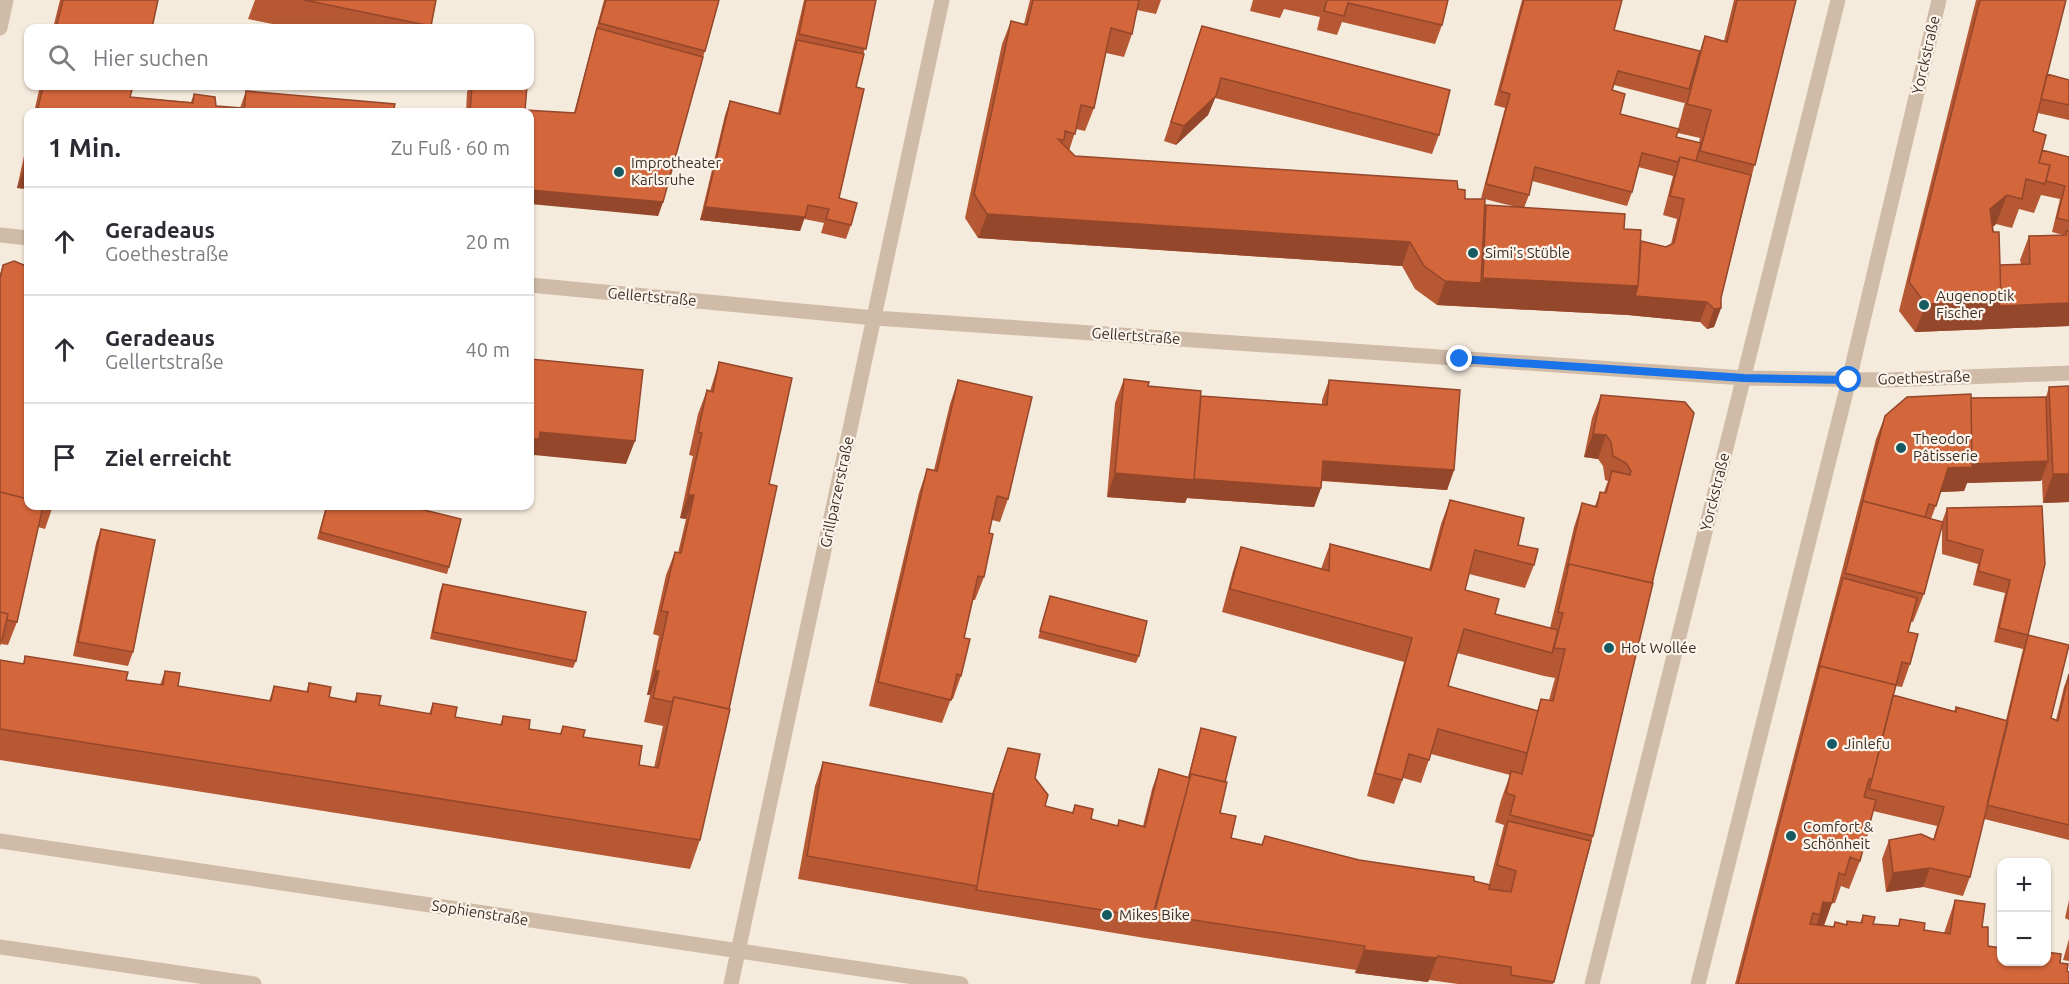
<!DOCTYPE html>
<html lang="de">
<meta charset="utf-8">
<style>
:root{--surface:#fff;--page:#f7f7f7;--text:#2b2b33;--muted:#7c7c81;--line:#e1e1e2}
body{margin:0;font-family:Ubuntu,sans-serif;background:var(--page);color:var(--text)}
.controls{position:absolute;right:18px;bottom:18px;display:grid;overflow:hidden;border-radius:12px;box-shadow:0 2px 4px #0004}
.controls button{width:54px;height:54px;display:grid;place-items:center;padding:0;border:0;border-bottom:2px solid var(--line);background:var(--surface);color:var(--text);font:30px sans-serif}
.stop{position:absolute;width:18px;height:18px;margin:-14px;border:4px solid #1a73e8;border-radius:50%;background:#fff}
.stop.end{background:#1a73e8;border-color:#fff;box-shadow:0 2px 6px #0008}
.list{margin:0;padding:0;list-style:none}
h2{display:flex;justify-content:space-between;align-items:center;height:78px;margin:0;padding:0 24px;font-size:26px}
h2 small{font-size:20px;font-weight:400;color:var(--muted)}
.list li{display:grid;grid-template-columns:39px 1fr auto;gap:18px;align-items:center;box-sizing:border-box;height:108px;padding:0 24px;border-top:2px solid var(--line)}
.list b{display:block;font-size:22px;white-space:nowrap}
.list p{margin:0;font-size:20px;white-space:nowrap;color:var(--muted)}
.list em{font-size:20px;font-style:normal;color:var(--muted)}
.icon{flex:none;width:33px;height:33px;fill:none;stroke:currentColor;stroke-width:2;stroke-linecap:round;stroke-linejoin:round}
.map{position:relative;flex:none;width:2069px;height:984px;overflow:hidden}
.search{position:absolute;background:var(--surface);box-shadow:0 2px 4px #0004;left:24px;top:24px;width:510px;height:66px;display:flex;align-items:center;gap:15px;box-sizing:border-box;padding:0 21px;border-radius:12px;color:var(--muted);font-size:22px}
.panel{position:absolute;background:var(--surface);box-shadow:0 2px 4px #0004;left:24px;top:108px;width:510px;height:402px;border-radius:12px}
.map>svg:first-child{display:block}
.lines{fill:none;stroke-linecap:round;stroke-linejoin:round}
.minor{stroke:#cfbba7;stroke-width:15}
.wall{fill:#b65834;fill-rule:evenodd}
.shaded-wall{fill:#94472a}
.building{fill:#d4663c;stroke:#94472a;stroke-width:1.5}
.route{stroke:#1a73e8;stroke-width:8}
.poi-dot{fill:#185a62;stroke:#fcf4ea;stroke-width:2}
.labels{text-anchor:middle;stroke-width:4.5;stroke-linejoin:round;paint-order:stroke}
.street-label{font-size:15px;fill:#3b2f28;stroke:#fcf4ea}
.poi-label{font-size:15px;fill:#3b2f28;stroke:#fcf4ea;text-anchor:start}
</style>
<div class="map">
<svg width="2069" height="984" viewBox="0 0 2069 984">
<rect width="100%" height="100%" fill="#f5ebdd"/>
<g class="lines">
<path class="minor" d="M0 28 6 0
M0 235 28 238
M530 285 875 318 1744 378 1889 380 2069 373
M0 841 961 984
M0 947 254 984
M731 984 942 0
M1592 984 1838 0
M1698 984 1849 380 1939 0"/>
</g>
<path class="wall" d="M60 0H158L152 28H53Z
M255 0H436L430 28H292L248 19Z
M604 0H719L663 202 658 216 530 112H466L467 92 470 86H527L525 110 574 113Z
M804 0H876L856 87 839 198 851 225 846 239 821 233 824 223 804 219 800 231 700 220 725 115 730 101 778 113Z
M1030 0H1161L1156 14 1137 10 1132 34 1124 57 1106 53 1094 108 1085 131 1076 129 1069 151 1075 156 1458 189 1465 199H1485L1481 198 1505 108 1494 105 1522 0H1622L1614 30 1700 51 1705 36 1724 41 1734 0H1796L1721 298V308L1714 327 1707 329 1700 322 1628 315 1437 305 1415 289 1402 266 978 238 965 218 1002 44 1011 21 1024 24ZM1614 85 1684 103 1685 102 1678 129 1620 114 1612 90ZM1678 133 1700 138 1699 143 1676 137ZM1638 167 1673 176 1663 215 1677 219 1671 244 1666 247 1641 241 1624 229 1524 208 1529 195 1532 181 1627 206 1632 192ZM1485 199 1500 203 1517 207 1486 205 1484 210Z
M1253 0H1448L1442 25 1435 44 1342 22 1337 35 1317 30 1320 17 1284 9 1280 18 1250 11Z
M1976 0H2066L2047 74 2069 80V120L2038 113 2033 131 2042 150 2069 157V326L1915 332 1899 311ZM2041 195 2060 199 2052 232 2063 235 2029 236 2020 260 2021 264 2000 265 1993 227 1996 224 2012 228 2019 209 2034 213Z
M1202 26 1439 135 1432 154 1215 98 1208 115 1176 145 1164 141Z
M40 86H133L130 97 191 102 194 94 216 106 240 108 246 91 393 112H34Z
M28 138V189L17 188Z
M3 265 27 274 28 506H53L45 529 38 527 17 622 8 645 1 644 0 646V274Z
M719 362 769 484 700 840 690 869 0 760V660L23 664 25 656 126 680 160 685 165 671 178 686 269 701 274 686 306 692 309 683 329 697 354 702 357 693 379 705 429 714 433 703 455 717 500 725 503 716 529 729 560 734 563 726 639 765 654 768 663 726 644 722 650 695H647L659 636 653 634 666 575 675 552 678 553 686 519 680 518 693 456 689 455 698 414 707 390 710 391Z
M1124 379 1148 386 1201 396 1322 404V400L1329 380 1454 470 1447 490 1322 481 1321 488 1314 507 1187 498 1185 503 1107 497 1115 403Z
M958 380 1008 499 1000 522 992 520 989 533 984 577 975 600H973L964 638 961 676 953 699H951L942 723 869 706 919 493 927 469 934 470 950 404Z
M2069 386V502L2043 503 2042 480 1967 483 1964 491 1941 492 1931 519 1942 522 1947 508 2042 506 2028 635 2051 718 2056 720 2064 687 2069 674V840L1984 819 1970 877 1963 896 1923 887 1886 892 1882 859 1889 840H1933L1937 826 1873 811 1860 861 1849 889 1841 886 1835 903H1832L1824 926 1833 927 1835 922 1846 925 1847 921 1860 923 1863 915 1873 924 1898 926 1900 919 1924 930 1944 933 1955 900 1982 927 1988 946 2001 962 2060 963 2067 971 2069 984H1735L1876 439 1885 416 1971 398 2046 397 2049 387ZM1942 525V554L1978 564 1973 585 2005 593 1994 642 2023 649 2006 720 1956 707 1954 711 1893 695 1896 686 1902 687 1910 664 1908 632 1911 622H1913L1924 594Z
M1601 395 1685 402 1653 583 1593 836 1553 984H1458L1429 980 1428 982 1355 973 1356 970 1145 938 969 909 798 879 815 786 823 762 992 794 1008 748 1035 778 1045 806 1072 813 1075 805 1091 819 1117 826 1119 820 1143 826 1152 789 1159 769 1188 777 1201 728 1225 782 1220 813 1231 838 1262 844 1265 836 1359 860 1489 884 1504 825 1495 822 1501 800 1510 775 1431 754 1421 783 1403 778 1394 804 1367 796 1404 662 1222 612 1233 571 1241 547 1321 569 1330 544 1429 569 1441 524 1450 500 1518 545 1534 565 1525 588 1469 574 1465 590 1495 614 1550 628 1574 527 1582 503 1595 506 1600 492H1604L1608 481 1605 480 1603 466 1598 459 1584 457 1592 418ZM1457 653 1544 676 1555 678 1549 700 1541 699 1537 711 1448 686Z
M326 506H408L449 567 447 574 317 539Z
M101 529 133 652 128 666 73 656 96 543Z
M443 584 576 661 573 668 430 639 440 591Z
M1050 596 1139 656 1136 663 1038 638Z
M2069 900V920L2065 918Z
M2069 939V961L2063 960Z"/>
<path class="shaded-wall" d="M1216 96 1208 115 1176 145 1184 126Z
M24 169H28V189L17 188Z
M530 190 663 202 658 216 530 204Z
M2007 195 1996 224 1980 238 1990 209Z
M705 207 805 217 800 231 700 220Z
M987 214 1410 242 1402 266 978 238Z
M1483 278 1638 286 1707 302 1700 322 1628 315 1437 305 1445 281 1481 283Z
M2001 301 2069 303V326L1915 332 1926 304Z
M1721 308 1714 327 1707 329 1714 309Z
M540 432 635 441 626 464 534 455 531 463H530V439Z
M1593 434 1606 435 1598 459 1584 457Z
M1323 461 1454 470 1447 490 1316 480Z
M2048 461 2041 481 1967 483 1964 491 1940 492 1948 468 1971 464Z
M1115 473 1194 479 1321 488 1314 507 1187 498 1185 503 1107 497Z
M2053 474H2069V502L2043 503Z
M688 495H694L686 519 680 518Z
M655 671H659L650 695H647Z
M1930 868 1923 887 1886 892 1893 873Z
M1823 902 1832 903 1821 932 1814 931 1820 915Z
M1364 950 1437 958 1428 982 1355 973Z"/>
<path class="building" d="M63 0H158L152 28H56Z
M304 0H436L431 26Z
M606 0H719L705 51 599 23Z
M806 0H876L866 49 799 34Z
M1033 0H1139L1132 34 1111 28 1094 108 1081 105 1075 134 1065 131 1064 140 1058 139 1075 156 1457 181 1458 189 1465 190V199H1485L1481 283 1445 281 1424 266 1410 242 987 214 974 194 1011 21 1027 25Z
M1327 0H1448L1442 25 1348 3 1344 16 1324 11Z
M1524 0H1622L1614 30 1700 51 1689 89 1618 71 1612 90 1625 94 1620 114 1679 129 1676 137 1701 143 1696 161 1680 157 1678 162 1642 153 1632 192 1535 167 1529 195 1486 184 1510 94 1500 91Z
M1737 0H1796L1755 165 1700 151 1711 110 1687 104 1705 36 1727 42Z
M1980 0H2066L2033 131 2046 135 2039 163 2050 165 2045 184 2026 179 2022 199 2007 195 1990 209 1993 232H1999L2001 301 1926 304 1909 282Z
M1202 26 1450 90 1439 135 1221 78 1216 96 1184 126 1171 122Z
M597 28 703 57 663 202 530 190V112H470L472 86H527L525 110 575 113Z
M797 40 864 54 856 87 864 89 839 198 857 203 851 225 826 219 829 209 808 205 805 217 705 207 730 101 780 114Z
M2047 74 2069 80V105L2041 99Z
M43 86H133L130 97 193 103 194 94 215 97 216 106 242 108V112H37Z
M246 91 395 104 393 112H244Z
M28 149V169H24Z
M2042 150 2069 157V221L2057 218 2065 186 2046 181 2050 165 2039 163Z
M1680 157 1751 175 1721 298V308L1714 309 1707 302 1635 296 1638 286 1641 241 1666 247 1674 243 1684 199 1670 196Z
M1486 205 1625 214 1624 229 1641 230 1638 286 1483 278Z
M2066 231H2069V303L1999 306 2001 301 2000 265 2030 264 2029 236 2066 235Z
M14 261 24 265 27 274 28 275V499L0 492V279L3 265Z
M530 359 643 370 635 441 540 432 539 439H530Z
M719 362 792 378 769 484 777 486 729 709 674 697 672 702 653 698 659 671H655L668 612 661 611 675 552 681 553 694 495H688L702 433 698 432 707 390 713 392Z
M1124 379 1149 382 1148 386 1201 391 1194 480 1115 473Z
M958 380 1032 397 1008 499 997 496 989 533 993 534 984 577 978 576 964 638 970 639 961 676 957 674 951 700 878 682 927 469 937 471Z
M1329 380 1460 390 1454 470 1323 461 1321 488 1194 479 1201 396 1327 405Z
M2069 386V474H2053L2049 387Z
M1971 394 1972 467 1948 468 1936 506 1929 504 1925 517 1863 501 1861 507 1885 416 1907 397Z
M1601 395 1685 402 1694 413 1652 583 1569 564 1567 569 1582 503 1597 507 1600 492 1606 493 1612 471 1630 475 1631 471 1626 463 1613 456 1611 442 1606 435 1593 434Z
M2046 397 2048 461 1972 464 1971 398Z
M0 492 28 499V506H43L17 622 7 620 8 614 0 612Z
M1450 500 1524 518 1518 545 1538 549 1534 565 1475 550 1465 590 1499 599 1495 614 1558 630 1552 653 1464 629 1448 686 1538 711 1527 753 1438 729 1429 760 1409 754 1402 780 1375 773 1412 638 1230 589 1241 547 1329 571 1330 544 1431 570Z
M1863 501 1943 522 1924 594 1845 573Z
M43 506H53L52 509 43 507Z
M327 506H408L461 519 449 567 320 532Z
M2042 506 2045 564 2028 635 1999 628 2010 580 1978 571 1983 550 1947 540V508Z
M101 529 155 540 133 652 78 642Z
M1569 564 1653 583 1593 836 1510 815 1515 796 1506 793 1511 771 1522 774 1541 699 1553 701 1565 649 1554 648 1563 613 1558 612Z
M1843 578 1917 598 1908 632 1918 634 1910 664 1902 662 1896 685 1820 666 1818 671Z
M443 584 586 612 576 661 433 632Z
M1050 596 1147 621 1139 656 1040 631Z
M0 612 8 614 2 640H0Z
M2028 635 2069 645 2051 718 2058 721 2069 674V825L1987 805Z
M25 656 128 672 126 680 163 685 165 671 180 673 178 686 271 701 274 686 308 692 309 683 331 687 329 697 356 702 357 693 381 696 379 705 431 714 433 703 457 707 455 717 502 725 503 716 530 720 529 729 561 734 563 726 585 730 583 737 642 746 639 765 658 768 674 697 730 709 700 840 0 729V660L24 664Z
M1820 666 1896 685 1872 779H1869L1864 797 1876 800 1860 861 1850 857 1845 875 1839 873 1832 903 1823 902 1820 915 1813 913 1810 924 1834 927 1835 922 1847 925V921L1862 923 1863 915 1875 917 1873 924 1899 926 1900 919 1925 923 1924 930 1950 934 1955 900 1985 904 1982 927H1988V946L2001 948V962H2046V952L2061 954 2060 963 2068 964 2067 971 2069 972V984H1738Z
M1893 695 1956 712V707L2008 721 1970 877 1930 868 1893 873 1889 840 1921 834 1934 840 1944 807 1869 789 1872 779Z
M1201 728 1236 737 1225 782 1191 774 1190 778 1189 777Z
M1008 748 1040 754 1035 778 1048 795 1045 806 1073 813 1075 805 1093 809 1091 819 1118 826 1119 820 1145 827 1159 769 1190 778 1152 918 976 890 977 886 993 794Z
M823 762 994 794 977 886 807 856Z
M1191 774 1227 782 1220 813 1236 816 1231 838 1262 845 1265 836 1359 860 1474 877V881L1490 885 1489 889 1511 892 1516 871 1497 865 1508 821 1591 841 1554 982 1511 975V967L1438 956 1437 958 1364 950 1365 946 1154 914Z"/>
<g class="lines">
<path class="route" d="M1460 359 1744 378 1849 380"/>
</g>
<g class="poi-dot">
<circle cx="619" cy="172" r="6"/>
<circle cx="1473" cy="253" r="6"/>
<circle cx="1924" cy="305" r="6"/>
<circle cx="1901" cy="448" r="6"/>
<circle cx="1609" cy="648" r="6"/>
<circle cx="1832" cy="744" r="6"/>
<circle cx="1791" cy="836" r="6"/>
<circle cx="1107" cy="915" r="6"/>
</g>
<g class="labels">
<g class="street-label">
<text transform="translate(1926 55) rotate(-77)" y="5">Yorckstraße</text>
<text transform="translate(652 297) rotate(5)" y="5">Gellertstraße</text>
<text transform="translate(1136 336) rotate(4)" y="5">Gellertstraße</text>
<text transform="translate(1924 378) rotate(-2)" y="5">Goethestraße</text>
<text transform="translate(837 492) rotate(-78)" y="5">Grillparzerstraße</text>
<text transform="translate(1715 492) rotate(-76)" y="5">Yorckstraße</text>
<text transform="translate(480 913) rotate(9)" y="5">Sophienstraße</text>
</g>
<g class="poi-label">
<text x="631" y="168">Improtheater<tspan x="631" dy="17">Karlsruhe</tspan></text>
<text x="1485" y="258">Simi's Stüble</text>
<text x="1936" y="301">Augenoptik<tspan x="1936" dy="17">Fischer</tspan></text>
<text x="1913" y="444">Theodor<tspan x="1913" dy="17">Pâtisserie</tspan></text>
<text x="1621" y="653">Hot Wollée</text>
<text x="1844" y="749">Jinlefu</text>
<text x="1803" y="832">Comfort &amp;<tspan x="1803" dy="17">Schönheit</tspan></text>
<text x="1119" y="920">Mikes Bike</text>
</g>
</g>
</svg>
<div class="controls">
<button>+</button>
<button>−</button>
</div>
<div class="stop" style="left:1849px;top:380px"></div>
<div class="stop end" style="left:1460px;top:359px"></div>
<div class="search"><svg class="icon" aria-label="search" viewBox="0 0 24 24"><circle cx="10" cy="10" r="6"/><path d="M15 15l6 6"/></svg>Hier suchen</div>
<section class="panel">
<h2>1 Min.<small>Zu Fuß · 60 m</small></h2>
<ul class="list">
<li><svg class="icon" aria-label="ahead" viewBox="0 0 24 24"><path d="M12 20V5M6 11l6-6 6 6"/></svg><div><b>Geradeaus</b><p>Goethestraße</p></div><em>20 m</em></li>
<li><svg class="icon" aria-label="ahead" viewBox="0 0 24 24"><path d="M12 20V5M6 11l6-6 6 6"/></svg><div><b>Geradeaus</b><p>Gellertstraße</p></div><em>40 m</em></li>
<li><svg class="icon" aria-label="arrive" viewBox="0 0 24 24"><path d="M6 21V4h12l-3 4 3 4H6"/></svg><div><b>Ziel erreicht</b></div></li>
</ul>
</section>
</div>
